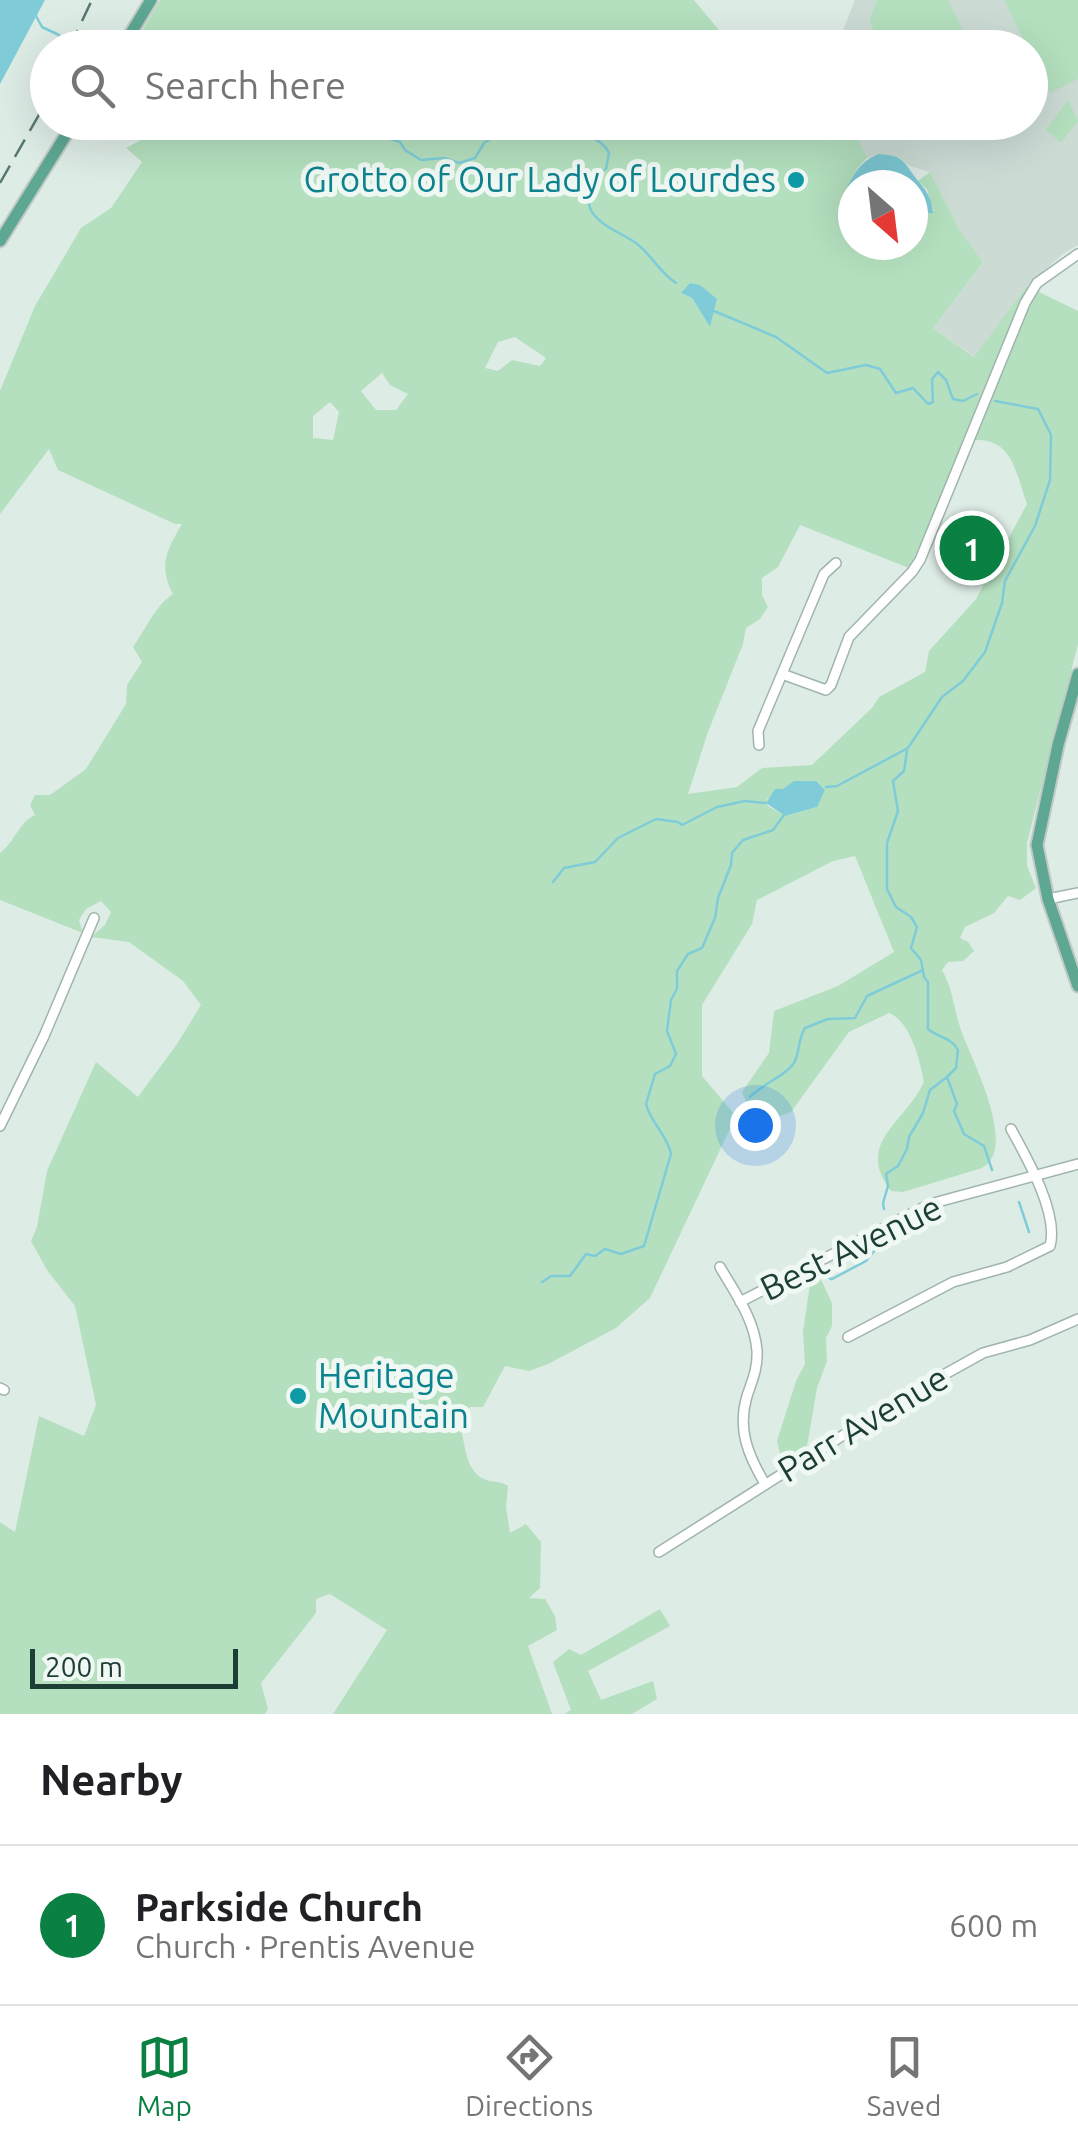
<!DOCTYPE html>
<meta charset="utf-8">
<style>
:root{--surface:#fff;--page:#f6f6f6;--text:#202124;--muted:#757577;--line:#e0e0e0;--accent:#0b8043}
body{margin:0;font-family:Ubuntu,sans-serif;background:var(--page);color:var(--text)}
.compass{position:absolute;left:838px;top:170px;width:90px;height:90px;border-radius:50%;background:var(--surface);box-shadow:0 10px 40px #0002;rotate:152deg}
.scale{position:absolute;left:30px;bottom:25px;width:208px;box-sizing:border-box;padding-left:10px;border:5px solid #1d3e35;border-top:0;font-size:28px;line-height:35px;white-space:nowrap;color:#1d3e35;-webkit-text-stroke:8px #eff8f3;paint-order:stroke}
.you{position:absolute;left:755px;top:1125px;width:35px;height:35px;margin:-25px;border:8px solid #fff;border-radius:50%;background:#1a73e8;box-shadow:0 0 0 15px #1a73e833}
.badge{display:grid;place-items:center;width:65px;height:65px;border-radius:50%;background:var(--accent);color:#fff;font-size:32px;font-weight:700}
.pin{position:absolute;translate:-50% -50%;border:5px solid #fff;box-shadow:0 2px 10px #0006}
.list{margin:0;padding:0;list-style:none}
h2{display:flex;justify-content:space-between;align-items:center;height:130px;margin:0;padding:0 40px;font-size:42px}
h2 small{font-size:32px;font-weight:400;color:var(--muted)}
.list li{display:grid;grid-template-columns:65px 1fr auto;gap:30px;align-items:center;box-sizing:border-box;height:160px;padding:0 40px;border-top:2px solid var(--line)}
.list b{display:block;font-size:38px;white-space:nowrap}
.list p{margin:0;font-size:32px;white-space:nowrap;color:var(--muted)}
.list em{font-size:32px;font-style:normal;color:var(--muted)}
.icon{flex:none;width:55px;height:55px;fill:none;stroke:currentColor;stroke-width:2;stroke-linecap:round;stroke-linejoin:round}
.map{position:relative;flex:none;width:1078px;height:1714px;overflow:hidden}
.search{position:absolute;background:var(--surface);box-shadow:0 10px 40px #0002;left:30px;right:30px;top:30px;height:110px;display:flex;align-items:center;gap:25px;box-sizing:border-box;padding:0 35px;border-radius:55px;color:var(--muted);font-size:38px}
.sheet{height:290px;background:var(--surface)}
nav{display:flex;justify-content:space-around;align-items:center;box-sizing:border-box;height:140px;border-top:2px solid var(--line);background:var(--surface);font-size:28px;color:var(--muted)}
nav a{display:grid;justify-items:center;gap:5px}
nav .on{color:var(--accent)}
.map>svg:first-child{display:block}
.built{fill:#ccdcd5}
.green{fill:#b4e0bf;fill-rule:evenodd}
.water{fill:#7fccd8}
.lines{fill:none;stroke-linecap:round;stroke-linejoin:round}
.stream{stroke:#7fccd8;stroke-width:2.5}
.minor-casing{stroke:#a0b4ad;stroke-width:12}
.major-casing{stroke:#c0c9c6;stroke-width:15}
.minor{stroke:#fff;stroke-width:9}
.major{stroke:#5da793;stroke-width:11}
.rail{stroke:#577a70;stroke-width:2.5;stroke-dasharray:20 10;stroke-linecap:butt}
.culture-dot{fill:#0f9aa8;stroke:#eff8f3;stroke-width:4}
.labels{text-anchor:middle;stroke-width:10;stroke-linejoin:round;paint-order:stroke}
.culture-label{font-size:35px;fill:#0d838f;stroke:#eff8f3;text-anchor:end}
.street-label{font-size:35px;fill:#1d3e35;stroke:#eff8f3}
</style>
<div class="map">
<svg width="1078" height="1714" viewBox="0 0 1078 1714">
<rect width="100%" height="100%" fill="#deece6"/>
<path class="built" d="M855 0H1078V245L1063 254 1027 286 975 357 933 328 983 262 959 229 930 172 910 166 900 158 879 154 867 158 851 123 1030 122V48H836Z"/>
<path class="green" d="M160 0H694L733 47H133Z
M877 0H948L971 47H879L870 20Z
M1004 0H1078V79L1050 93 1031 55 1030 48 1027 47Z
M1068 100 1078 121 1061 143 1046 130Z
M122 123H851L867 158C850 172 847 191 846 213L853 217V245H913V213L934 211 927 189 918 181 930 172 959 229 983 262 933 328 974 357 1027 286 1078 311V644L1027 843V866L1036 888 1020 900 1008 896 994 913 965 927 960 938 968 942 974 951 963 961 948 962 942 970C953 989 954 1010 961 1030 971 1059 1019 1148 982 1168L903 1192 891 1191C854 1143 905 1123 924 1082 920 1060 910 1021 889 1013L849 1032 791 1112 780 1116 748 1107 742 1092 769 1053 774 1011 838 986 894 952 855 856 833 861 757 900 752 924 702 1005V1076L736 1116 650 1298 616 1328 548 1364 529 1371 505 1366 483 1407H470L460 1425C465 1442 465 1471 484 1479 493 1483 499 1480 508 1486L506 1507 510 1533 526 1524 541 1542 540 1588 529 1598 545 1599 555 1616 557 1630 528 1646 552 1714H333L387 1630 330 1594 316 1599V1613L261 1683 268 1709 265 1714H0V1522L15 1532 39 1416 84 1436 96 1405 75 1306 47 1270 31 1241 37 1227 47 1171 96 1062 138 1097 177 1044 201 1005 183 981 129 942 91 937 105 925 111 912 101 901 86 909 79 920 83 933 0 900V853C15 842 18 823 35 815L30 805 35 795H50L86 769 126 704 127 685 142 662 133 647C146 629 155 606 173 594 158 566 167 549 182 524H175L58 470 49 449 0 514V391L35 306 81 228 111 208 142 162 126 148 141 140ZM690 283 717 299 710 327 692 298 682 294ZM515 337 546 358 540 366 512 360 498 371 485 368 498 342ZM382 373 390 385 408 394 396 410H376L361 391ZM330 402 339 412 333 440 313 438V416ZM975 440C1013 438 1016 474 1027 504L976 599 929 651 925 672 879 697 872 708 812 765 762 768 737 787 688 794 708 732 743 644 746 628 760 619 768 607 762 595V578L778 567 800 525 919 572ZM803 781 810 782 817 807 785 816 768 806 767 799Z
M819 1275 832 1303V1326L826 1338 827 1361 817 1388 807 1446 782 1462 777 1441 796 1381 805 1364 803 1332 810 1284Z
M660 1609 670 1626 588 1671 601 1700 653 1681 657 1699 632 1714H564L571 1710 553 1662 569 1649 581 1655Z"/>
<path class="water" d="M0 0H45L0 84Z
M879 154C907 156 903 163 919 182 928 193 932 199 933 213H913V185H853V217L839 205C850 184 855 162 879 154Z
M690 283 700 285 717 299 710 327 692 298 681 293Z
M794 781H816L825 790 817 807 785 816 766 803 775 789H783Z"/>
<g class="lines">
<path class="stream" d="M35 14 42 27 59 35
M275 122 280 126 286 122
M372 122 377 135 400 142 405 150 421 160 444 158 459 163 475 158 484 143 518 122
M574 122C583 139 601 136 609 153L606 169C595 176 602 169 595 180 573 217 612 227 636 243 651 254 660 273 676 283
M714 311 776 337 827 373 866 365 880 369 896 393 913 388 928 404 933 402 932 379 938 372 946 380 953 399 963 401 977 394
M907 751 904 771 893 781 898 811 887 843V889L896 907 911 917 917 927 911 948 921 960 924 977 928 982V1029C938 1038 950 1036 958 1050L956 1068 947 1077 957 1104 954 1111 964 1134 984 1146 992 1170
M826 787 837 786 908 748 942 697 963 681 985 652 1002 603 1005 581 1035 526 1050 480 1051 435 1038 409 995 401
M553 882 564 868 595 862 618 838 656 819 678 822 682 825 717 807 745 801 765 803
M750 1097C762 1084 789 1074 795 1061 800 1050 798 1039 805 1028L828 1019 855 1018 867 996 921 971
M1019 1202 1029 1232
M884 1209 883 1203 888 1186 886 1174 898 1166 907 1149 909 1137 923 1113 930 1090 947 1077
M826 1277 832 1279 866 1261 880 1244
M542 1282 551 1276H570L586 1254 595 1256 605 1249 621 1254 644 1246 671 1154C668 1136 650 1122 646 1104L655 1074 670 1066 676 1054 667 1031 671 1000 677 989V971L688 954 702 948 715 918 718 898 731 865 732 853 743 840 773 830 784 815"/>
<g class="minor-casing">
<path id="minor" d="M782 674 826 690 831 685 849 637 912 572 920 560 1025 303 1037 283 1078 254
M759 745 758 731 824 574 836 563
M1048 899 1078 893
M0 1126 44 1036 94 918
M720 1267C735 1293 755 1320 757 1351 758 1368 752 1381 747 1396 737 1429 748 1455 765 1484
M740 1302 930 1204 1078 1164
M848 1337 953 1282 1007 1267 1050 1246C1059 1214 1027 1158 1011 1129
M0 1388 4 1390
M659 1552 902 1398 983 1353 1030 1340 1078 1319"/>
</g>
<g class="major-casing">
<path id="major" d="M122 48 151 0
M0 241 74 122
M1078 674 1058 745 1037 845 1048 899 1078 986"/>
</g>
<use href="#minor" class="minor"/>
<use href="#major" class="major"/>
<path class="rail" d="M69 48 92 0
M0 183 48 99"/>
</g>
<g class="culture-dot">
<circle cx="796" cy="180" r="10"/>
<circle cx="298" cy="1396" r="10"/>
</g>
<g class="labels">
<g class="culture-label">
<text x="776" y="192">Grotto of Our Lady of Lourdes</text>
<text x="318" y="1388" text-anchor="start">Heritage<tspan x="318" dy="40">Mountain</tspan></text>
</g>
<g class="street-label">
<text transform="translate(851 1248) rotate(-26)" y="12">Best Avenue</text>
<text transform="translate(863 1424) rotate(-31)" y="12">Parr Avenue</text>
</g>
</g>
</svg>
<svg class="compass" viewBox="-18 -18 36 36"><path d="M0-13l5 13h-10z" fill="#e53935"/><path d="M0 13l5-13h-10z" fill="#757577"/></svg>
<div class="scale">200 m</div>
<div class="you"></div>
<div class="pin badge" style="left:972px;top:548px">1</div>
<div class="search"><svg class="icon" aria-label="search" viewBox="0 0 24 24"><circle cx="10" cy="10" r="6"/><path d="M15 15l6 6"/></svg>Search here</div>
</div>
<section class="sheet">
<h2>Nearby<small></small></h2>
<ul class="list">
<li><span class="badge">1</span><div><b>Parkside Church</b><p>Church · Prentis Avenue</p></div><em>600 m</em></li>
</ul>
</section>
<nav>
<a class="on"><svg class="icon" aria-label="map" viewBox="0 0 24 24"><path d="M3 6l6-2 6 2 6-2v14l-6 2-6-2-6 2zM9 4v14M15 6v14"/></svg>Map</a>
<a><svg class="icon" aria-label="directions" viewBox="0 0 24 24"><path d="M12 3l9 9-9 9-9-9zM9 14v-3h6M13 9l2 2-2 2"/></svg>Directions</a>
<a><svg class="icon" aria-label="saved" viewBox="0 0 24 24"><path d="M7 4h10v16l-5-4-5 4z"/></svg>Saved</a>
</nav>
